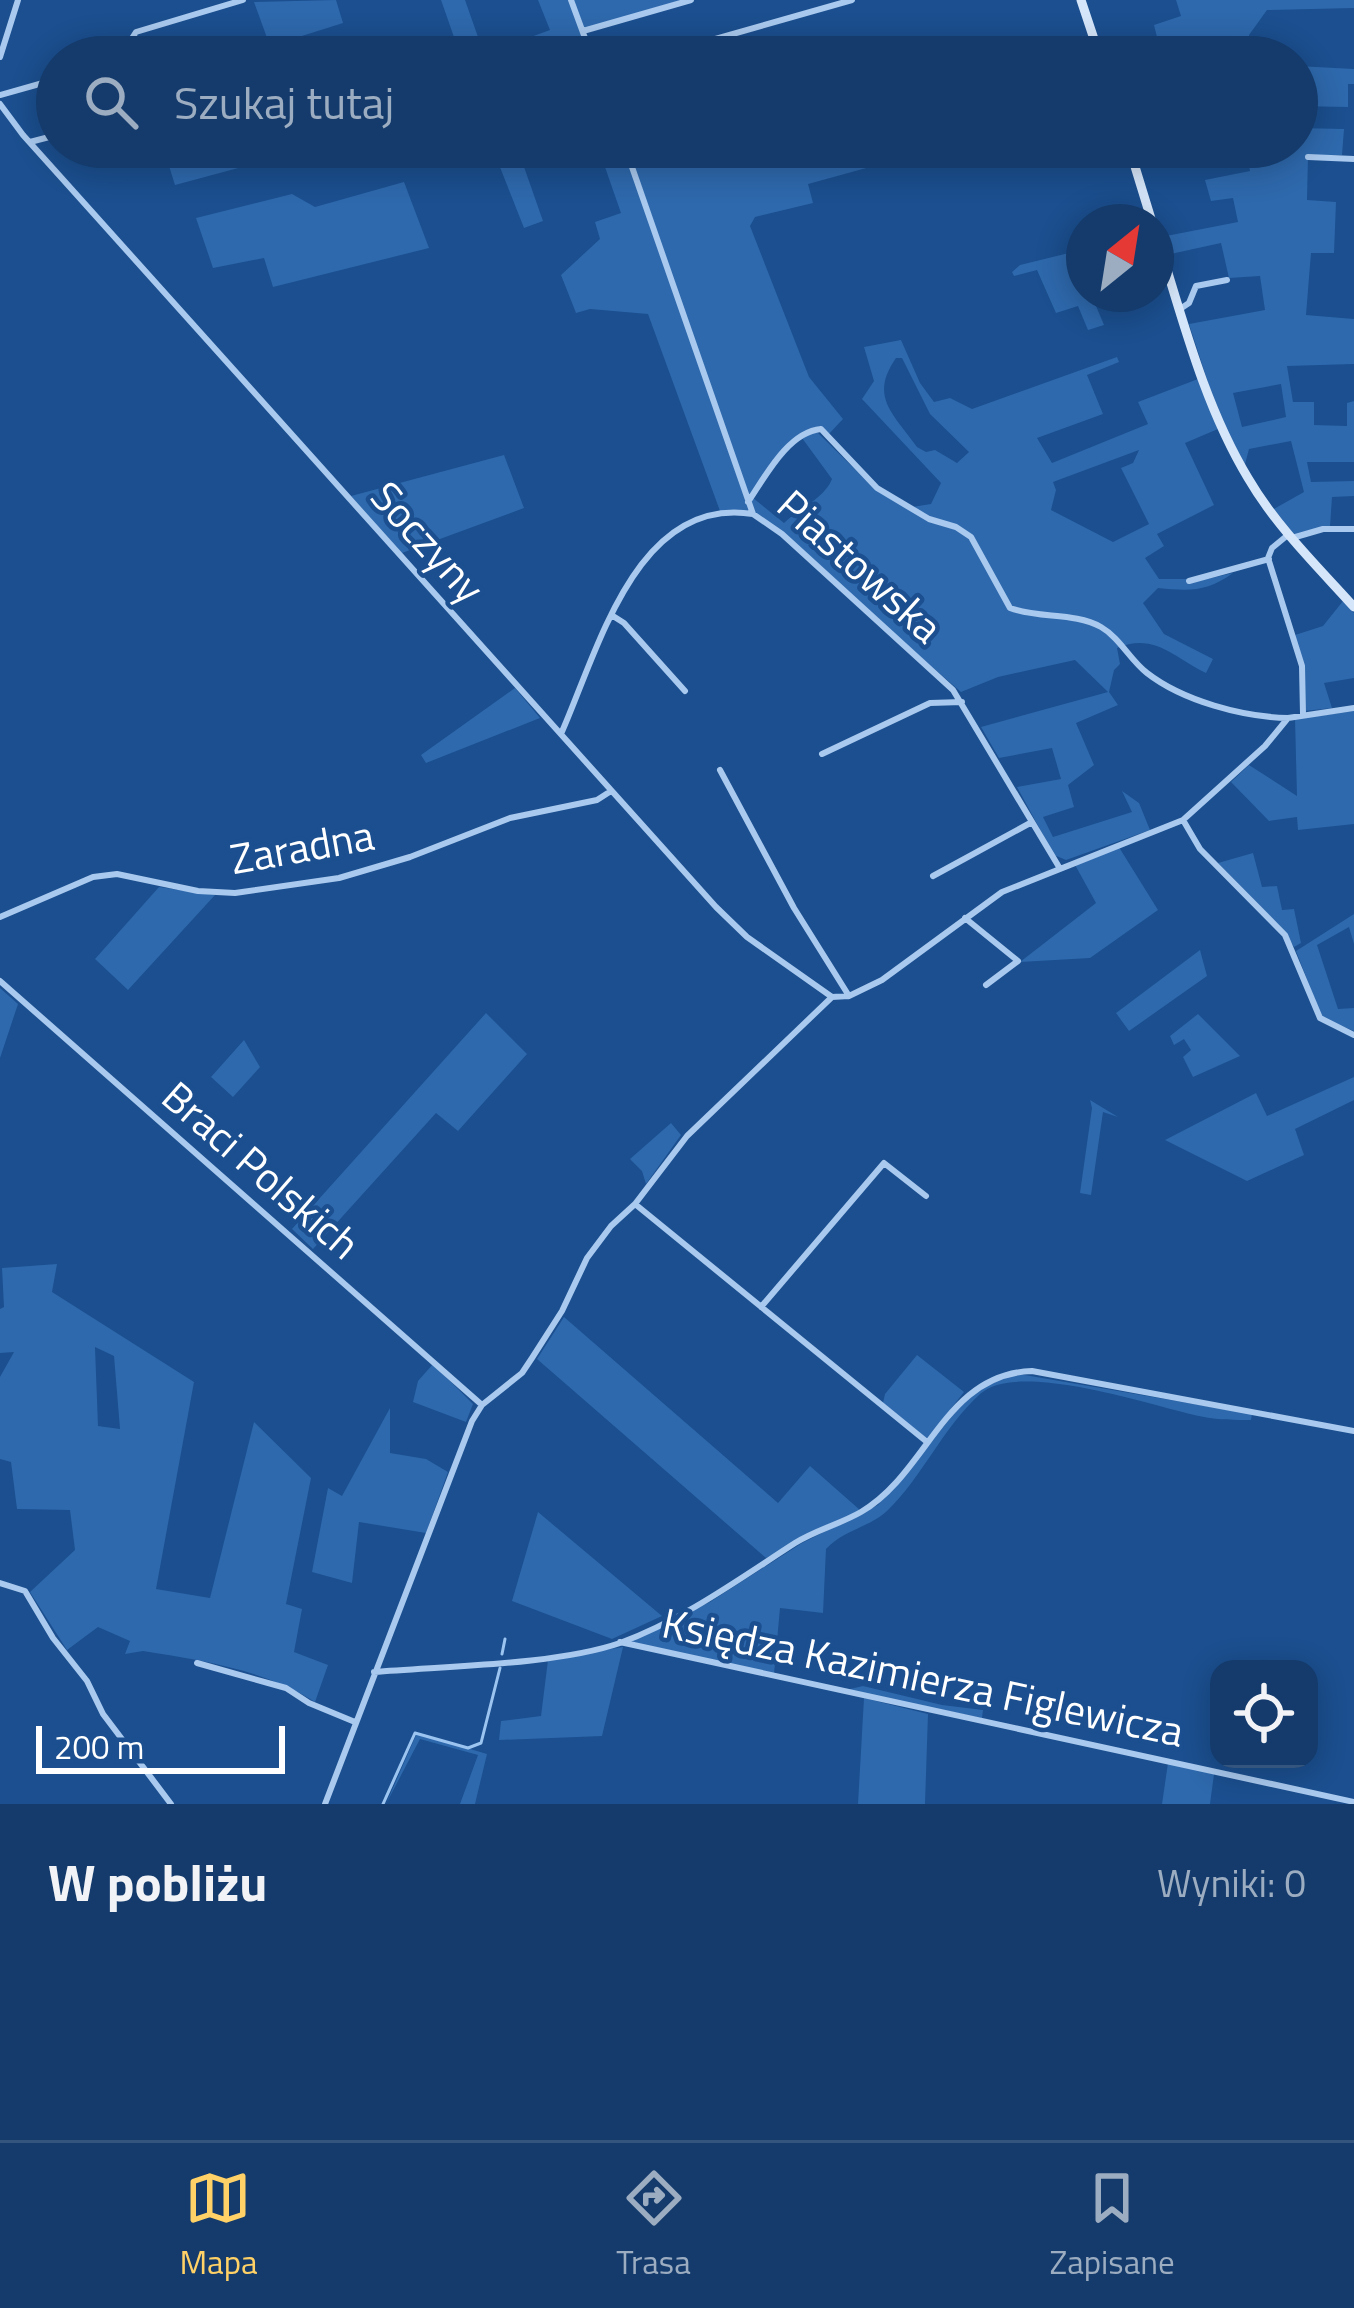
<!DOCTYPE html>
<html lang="pl">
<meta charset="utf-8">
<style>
:root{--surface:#143b6b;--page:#214673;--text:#f1f3f6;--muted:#9dadc1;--line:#33557e;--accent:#ffd166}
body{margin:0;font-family:"Titillium Web",sans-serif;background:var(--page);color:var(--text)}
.controls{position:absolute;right:36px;bottom:36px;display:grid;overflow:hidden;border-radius:24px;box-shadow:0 6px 30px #0003}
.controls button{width:108px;height:108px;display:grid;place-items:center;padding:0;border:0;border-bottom:3px solid var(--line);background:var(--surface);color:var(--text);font:60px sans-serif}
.compass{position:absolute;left:1066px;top:204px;width:108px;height:108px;border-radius:50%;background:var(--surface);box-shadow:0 6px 30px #0003;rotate:30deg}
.scale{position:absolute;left:36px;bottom:30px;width:249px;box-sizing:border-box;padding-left:12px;border:6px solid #fff;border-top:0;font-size:33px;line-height:42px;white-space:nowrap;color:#fff;-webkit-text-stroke:9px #1b4f8f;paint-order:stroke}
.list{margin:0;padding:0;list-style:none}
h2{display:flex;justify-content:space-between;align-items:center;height:156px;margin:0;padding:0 48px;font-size:51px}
h2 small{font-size:39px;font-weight:400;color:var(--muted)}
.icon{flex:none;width:66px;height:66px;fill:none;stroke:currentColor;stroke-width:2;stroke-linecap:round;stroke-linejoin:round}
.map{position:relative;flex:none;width:1354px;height:1804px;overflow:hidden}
.search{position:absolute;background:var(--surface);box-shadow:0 6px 30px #0003;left:36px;right:36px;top:36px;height:132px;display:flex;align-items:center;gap:30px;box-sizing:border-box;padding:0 42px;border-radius:66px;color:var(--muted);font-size:45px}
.sheet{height:336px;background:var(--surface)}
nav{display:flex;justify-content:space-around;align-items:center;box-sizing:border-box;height:168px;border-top:3px solid var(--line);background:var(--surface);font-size:33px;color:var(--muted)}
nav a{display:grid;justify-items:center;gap:6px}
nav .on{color:var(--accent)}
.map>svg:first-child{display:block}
.green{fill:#2e69ad;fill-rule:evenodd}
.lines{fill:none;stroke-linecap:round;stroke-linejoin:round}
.stream{stroke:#9cc4f0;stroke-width:3}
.street{stroke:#a9c9ee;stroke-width:6}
.secondary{stroke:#d6e6fa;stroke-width:9}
.labels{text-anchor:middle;stroke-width:9;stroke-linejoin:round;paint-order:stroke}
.street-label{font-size:42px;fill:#fff;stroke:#1b4f8f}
</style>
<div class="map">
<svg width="1354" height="1804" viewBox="0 0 1354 1804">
<rect width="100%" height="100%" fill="#1b4f8f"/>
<path class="green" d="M336 0 343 23 270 46 254 2Z
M441 0H465L485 57H461Z
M538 0H569L590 57H538L531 37 550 30Z
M573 0H682L584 29Z
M1176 0H1354V8L1267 10 1249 35 1251 57H1162L1154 25 1181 16Z
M1297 66 1354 69V84H1348V107L1297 106Z
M1297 128 1344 129 1342 155H1308L1307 200 1336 202 1334 253H1311L1306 315 1354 319V364L1287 366 1293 402H1314V425L1347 426V403L1354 401V462H1307L1311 482 1354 481V496L1332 497 1330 527 1292 536 1272 510 1304 492 1291 441 1249 449 1244 468 1214 401 1189 324 1265 310 1260 276 1229 278 1221 243 1166 255 1161 237 1238 222 1233 198 1211 201 1205 180 1250 171 1245 147H1297ZM1281 384 1286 417 1242 427 1233 393Z
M163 147H317L175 185Z
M492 147H517L543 221 524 228Z
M598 147H623L750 512 720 511 648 314 590 309 576 313 561 275 600 239 595 222 621 213Z
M628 147H943L808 184 813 203 755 217 750 226 809 377 843 419 828 435 816 427 798 436 748 499Z
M404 182 429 248 273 287 264 258 213 268 196 218 292 194 315 207Z
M1073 252 1084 277V294H1091L1104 325 1088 330 1078 306 1056 313 1037 270 1014 276 1012 272 1020 265Z
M901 340 920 383 934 402 950 398 972 409 1117 357 1119 362 1087 375 1103 414 1037 438 1052 463 1148 424 1138 402 1198 379 1218 429 1185 443 1214 505 1157 534 1164 546 1145 558 1159 579H1186L1190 583 1233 573C1207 592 1190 591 1158 588L1143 603 1164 634 1213 659 1206 673C1175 658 1154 632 1117 648L1120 664 1114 670 1109 692 1118 705 1076 723 1094 765 1068 785 1074 807 1043 817 1053 837 1132 812 1122 791 1139 803 1150 830 1066 860 1054 855 1017 787 1061 779 1052 748 999 758 981 727 1108 692 1075 660 998 677 961 692 755 513 750 502 753 498 784 523C799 508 824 499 832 479L802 438 816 431 876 490 906 508 931 504 941 483 862 399 874 381 864 347ZM896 358H902L930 414 969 452 957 463 935 450 926 452 917 447C893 413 869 397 896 358ZM1139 450 1133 463 1121 468 1149 524 1113 542 1051 510 1056 490 1053 482Z
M504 455 524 508 402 553 351 496Z
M1343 601 1354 613V678L1324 683 1332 708 1304 711V666L1295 635 1323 626Z
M515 688 540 718 426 763 421 755Z
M1354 711V824L1298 830 1297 817 1269 821 1231 782 1249 765 1297 796 1295 719Z
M1117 844 1158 910 1090 958 1020 962 1096 903 1074 863Z
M1253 853 1262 887 1277 886 1282 910 1294 909 1301 943 1294 947 1282 928 1218 863Z
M159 887 215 895 128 990 95 959Z
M1354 914V944L1349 927 1317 945 1338 1009 1354 1008V1031L1322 1018 1296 951Z
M1200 950 1207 976 1129 1031 1116 1013Z
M0 988 18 1004 0 1058Z
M486 1013 527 1054 458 1131 436 1113 313 1249 292 1229Z
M1198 1014 1240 1056 1193 1077 1183 1057 1191 1050 1184 1039 1174 1045 1170 1036Z
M244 1040 260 1067 233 1097 211 1077Z
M1354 1077V1100L1295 1129 1304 1155 1247 1181 1165 1140 1256 1093 1267 1116Z
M1090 1100 1118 1117 1103 1112 1091 1195 1080 1193 1092 1108Z
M671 1123 681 1135 646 1184 642 1171 630 1159Z
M57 1264 52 1292 194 1382 156 1589 210 1598 254 1422 311 1478 286 1604 302 1609 294 1652 328 1665 315 1702C265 1670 201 1660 143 1651L125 1654 130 1641 98 1627 67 1650 30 1592 75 1550 70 1510 17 1509 11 1462 0 1459V1377L14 1352 0 1353V1309L4 1307 2 1268ZM95 1347 114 1356 120 1429 98 1426Z
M564 1317 778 1503 810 1466 860 1510 766 1558 537 1359Z
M917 1355 964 1392 927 1439 883 1403 885 1394Z
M433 1364 473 1404 466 1422 413 1402 418 1381Z
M1013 1373 1252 1414 1251 1420C1235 1420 1219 1420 1204 1417 1154 1407 1019 1359 980 1394 942 1429 923 1476 888 1510 871 1527 843 1530 826 1549L823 1613 780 1608 774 1674 628 1642 710 1602 802 1543 878 1505 970 1395Z
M390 1408V1453L426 1459 448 1472 426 1533 359 1522 352 1583 312 1572 328 1488 342 1496Z
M538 1512 662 1616 612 1639 512 1601Z
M623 1647 602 1736 499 1740 501 1721 541 1716 548 1660Z
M863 1686 942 1705 983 1710 982 1718 846 1690Z
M864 1698 928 1714 925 1804H858Z
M417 1733 487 1754 475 1804H460L478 1755 420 1739 386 1804Z
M1168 1763 1214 1774 1210 1804H1162Z"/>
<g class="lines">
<path class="stream" d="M502 1654 505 1639
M383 1804 415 1733 468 1748 481 1743 500 1668"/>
<path class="street" d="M571 0 592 57
M583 31 691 0
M0 57 18 0
M120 57 136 32 243 0
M344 57 356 54
M652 57 852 0
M0 95 57 79
M0 104 23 135 716 907 747 937 832 997
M30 142 57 135
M625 147 753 514 782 534 953 690 1059 867
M1308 157 1354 159
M1180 309 1189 303 1196 286 1227 280
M748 502C765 477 788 432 821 429L877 488 929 519 956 527 971 537 1010 608C1039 619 1074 612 1101 627 1120 638 1130 660 1147 673 1183 701 1243 717 1288 718
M1289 534 1272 548 1268 558 1302 666 1303 714
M1292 538 1323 529H1354
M1189 581 1269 559
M613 616 624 623 685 691
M561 734C598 651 636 495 753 514
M822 754 930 703 962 702
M720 770 794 908 849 996
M1183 820 1200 849 1285 935 1320 1018 1354 1035
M933 876 1032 822
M0 917 93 877 117 874 198 891 235 893 339 878 410 857 510 818 597 800 611 791
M965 918 1018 961 986 985
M0 981 482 1405
M832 997 849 996 882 980 1002 892 1183 820 1265 746 1288 718 1354 708
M635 1204 927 1442
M761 1307 884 1163 926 1196
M0 1583 25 1591 53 1638 87 1681 103 1714 171 1804
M620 1642 1354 1802
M197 1663 286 1688 309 1703 355 1722
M374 1672C444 1666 556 1665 620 1643 683 1620 739 1579 795 1543 816 1530 840 1524 861 1512 928 1473 944 1374 1032 1371L1354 1431
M325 1804 472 1421 482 1405 522 1373 532 1358 562 1311 587 1258 611 1226 635 1204 687 1136 832 997"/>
<path class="secondary" d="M1081 0 1100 57
M1129 147 1152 222
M1156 234C1182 316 1203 403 1248 478 1276 526 1317 566 1354 607"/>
</g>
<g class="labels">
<g class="street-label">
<text transform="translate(428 542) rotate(48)" y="15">Soczyny</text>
<text transform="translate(860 566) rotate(42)" y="15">Piastowska</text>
<text transform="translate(302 847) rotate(-10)" y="15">Zaradna</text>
<text transform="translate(261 1170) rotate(41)" y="15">Braci Polskich</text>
<text transform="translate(923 1677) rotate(12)" y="15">Księdza Kazimierza Figlewicza</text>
</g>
</g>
</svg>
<div class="controls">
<button><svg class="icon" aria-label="locate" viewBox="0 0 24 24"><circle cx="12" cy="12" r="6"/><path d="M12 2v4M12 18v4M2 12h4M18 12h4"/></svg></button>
</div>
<svg class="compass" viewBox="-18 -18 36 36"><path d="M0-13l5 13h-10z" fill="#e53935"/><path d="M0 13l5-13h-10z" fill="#9dadc1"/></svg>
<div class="scale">200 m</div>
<div class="search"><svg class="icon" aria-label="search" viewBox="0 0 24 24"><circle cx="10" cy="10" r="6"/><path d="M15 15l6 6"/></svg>Szukaj tutaj</div>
</div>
<section class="sheet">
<h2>W pobliżu<small>Wyniki: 0</small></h2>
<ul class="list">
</ul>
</section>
<nav>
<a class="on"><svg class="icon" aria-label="map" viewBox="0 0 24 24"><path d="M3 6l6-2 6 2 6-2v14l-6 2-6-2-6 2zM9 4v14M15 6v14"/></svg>Mapa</a>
<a><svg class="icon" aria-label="directions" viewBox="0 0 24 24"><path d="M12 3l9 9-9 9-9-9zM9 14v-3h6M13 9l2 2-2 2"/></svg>Trasa</a>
<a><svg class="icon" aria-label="saved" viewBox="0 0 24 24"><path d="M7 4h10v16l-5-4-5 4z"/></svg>Zapisane</a>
</nav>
